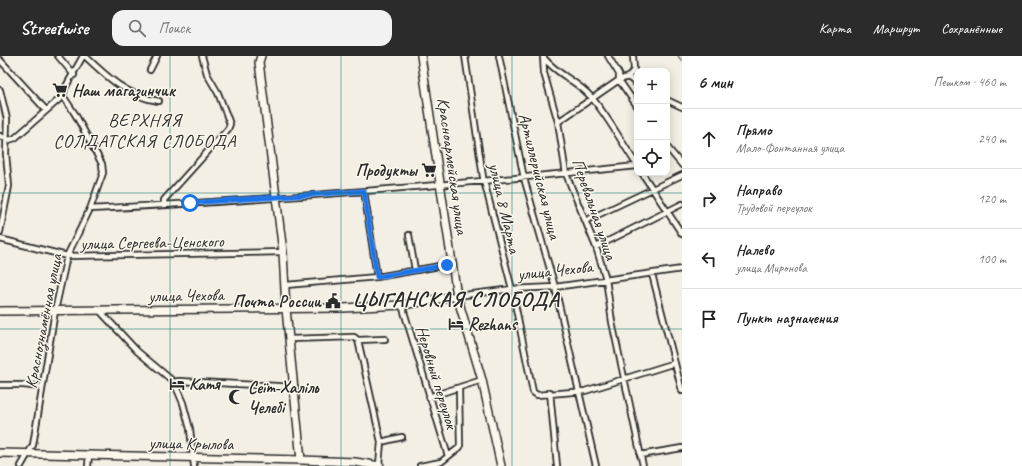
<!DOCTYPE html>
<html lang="ru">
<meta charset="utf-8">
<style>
:root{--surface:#fff;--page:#f2f2f2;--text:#222;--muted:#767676;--line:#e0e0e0;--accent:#2b2b2b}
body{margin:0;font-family:Caveat,sans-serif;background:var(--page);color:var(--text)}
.controls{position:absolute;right:12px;top:12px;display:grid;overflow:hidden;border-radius:8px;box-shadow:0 2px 10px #0003}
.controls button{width:36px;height:36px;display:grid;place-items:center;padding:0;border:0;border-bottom:1px solid var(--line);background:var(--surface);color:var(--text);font:20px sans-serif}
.stop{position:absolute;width:12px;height:12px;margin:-9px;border:3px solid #1a73e8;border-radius:50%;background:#fff}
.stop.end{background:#1a73e8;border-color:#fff;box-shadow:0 1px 4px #0008}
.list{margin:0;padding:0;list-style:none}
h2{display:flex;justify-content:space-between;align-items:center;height:52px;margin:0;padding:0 16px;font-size:17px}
h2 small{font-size:13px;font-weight:400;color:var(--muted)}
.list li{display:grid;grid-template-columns:26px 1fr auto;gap:12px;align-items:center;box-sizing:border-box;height:60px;padding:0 16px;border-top:1px solid var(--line)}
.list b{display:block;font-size:15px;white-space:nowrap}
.list p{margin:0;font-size:13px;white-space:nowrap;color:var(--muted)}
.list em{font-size:13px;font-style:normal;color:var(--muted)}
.icon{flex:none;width:22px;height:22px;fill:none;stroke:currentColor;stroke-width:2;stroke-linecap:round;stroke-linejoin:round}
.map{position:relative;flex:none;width:682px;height:410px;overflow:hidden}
header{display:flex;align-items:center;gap:24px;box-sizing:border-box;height:56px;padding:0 20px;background:var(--accent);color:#fff}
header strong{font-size:19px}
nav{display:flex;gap:22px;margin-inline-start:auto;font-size:14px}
.search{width:280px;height:36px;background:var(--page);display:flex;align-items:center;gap:10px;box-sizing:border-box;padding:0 14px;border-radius:12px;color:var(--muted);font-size:15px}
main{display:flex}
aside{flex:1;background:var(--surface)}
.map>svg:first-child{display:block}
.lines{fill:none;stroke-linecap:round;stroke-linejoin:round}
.stream{stroke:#787772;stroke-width:1.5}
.street-casing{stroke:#2b2b2b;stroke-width:8}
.secondary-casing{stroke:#2b2b2b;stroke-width:10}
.street{stroke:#fbf7ec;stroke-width:4.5}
.secondary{stroke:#fbf7ec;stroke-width:7}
.route{stroke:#1a73e8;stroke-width:5}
.grid{fill:none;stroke:#0f766e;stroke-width:1;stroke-opacity:0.55}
.labels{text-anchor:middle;stroke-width:3;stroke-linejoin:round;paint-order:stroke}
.poi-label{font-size:17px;font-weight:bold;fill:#2b2b2b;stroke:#fbf7ec;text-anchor:start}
.street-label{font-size:17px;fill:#2b2b2b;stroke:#fbf7ec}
.neighbourhood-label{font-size:18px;letter-spacing:1px;fill:#2b2b2b;stroke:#fbf7ec}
.district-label{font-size:21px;font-weight:bold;letter-spacing:1px;fill:#2b2b2b;stroke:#fbf7ec}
</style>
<header>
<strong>Streetwise</strong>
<div class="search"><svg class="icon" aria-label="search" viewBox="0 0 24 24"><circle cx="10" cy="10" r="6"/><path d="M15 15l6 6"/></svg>Поиск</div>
<nav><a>Карта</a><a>Маршрут</a><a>Сохранённые</a></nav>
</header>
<main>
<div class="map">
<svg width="682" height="410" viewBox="0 0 682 410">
<rect width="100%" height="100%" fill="#f3efe4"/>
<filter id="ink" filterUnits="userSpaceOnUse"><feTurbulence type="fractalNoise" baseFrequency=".025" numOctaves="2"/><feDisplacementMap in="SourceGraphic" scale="8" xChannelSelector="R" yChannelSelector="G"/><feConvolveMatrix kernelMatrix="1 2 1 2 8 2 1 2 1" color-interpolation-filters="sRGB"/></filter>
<g filter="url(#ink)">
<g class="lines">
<path class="stream" d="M678 0 682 5"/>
<g class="street-casing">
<path id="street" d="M58 0 74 19
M85 0C107 21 128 41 159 45
M465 0 483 121 512 233 533 336 537 339 585 335 675 307
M499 0 524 122 555 231 596 410
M543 0 544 17 558 66 566 118 596 191 606 223 612 266 643 410
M608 0 619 18V24L637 50
M544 2C557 19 578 25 592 42 609 62 622 87 637 109
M0 4 46 54
M150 14 157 0
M628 21 634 14 633 0
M0 34 7 63 6 98 9 130 0 176
M63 40 65 32 83 0
M667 44 682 51
M558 66 619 24 628 21 637 28
M0 80 9 84 15 82 63 40
M667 91 682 109
M642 117 682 178
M364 135 377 221
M164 149V144L228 73 230 68 218 37 207 18 202 0
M90 153C273 144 455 129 637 110
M585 165 682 119
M409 179 415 214
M0 183 67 200 283 196
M596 191 682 148
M652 218 682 335
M286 229 377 221 451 208
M457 240 512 233 555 231 682 213
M402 249 448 400
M100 255 137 295 174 326 183 347 190 373 194 410
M290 283 354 281 358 284 385 283
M358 284 381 386 379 409
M174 326 179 325 295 331
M0 329H23L42 331
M550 336 557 410
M429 341 482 324
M381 386 402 381
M640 399 682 392
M21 410 33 389 55 255 67 200 90 153 103 117 102 108 75 58 63 40
M88 410 89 399
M420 410 441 406 460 391 459 332"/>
</g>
<g class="secondary-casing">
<path id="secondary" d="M261 0 259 6 283 196 286 253 301 404
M421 0 457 240 482 324 501 410
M0 255 343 252 402 249 457 240
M0 397 301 404 355 406 380 410"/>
</g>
<use href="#street" class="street"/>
<use href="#secondary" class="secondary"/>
</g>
</g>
<g class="lines" filter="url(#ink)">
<path class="route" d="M190 147 364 135 377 221 447 209"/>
</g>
<path class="grid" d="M170 0V410M341 0V410M512 0V410M0 137H682M0 273H682"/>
<defs>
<g id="supermarket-bare" transform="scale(1.2)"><path d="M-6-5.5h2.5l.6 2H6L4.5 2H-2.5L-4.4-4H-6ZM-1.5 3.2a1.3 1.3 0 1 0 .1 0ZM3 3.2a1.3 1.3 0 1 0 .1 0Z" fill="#2b2b2b" stroke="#fbf7ec" stroke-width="2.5" paint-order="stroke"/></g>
<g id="civic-bare" transform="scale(1.2)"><path d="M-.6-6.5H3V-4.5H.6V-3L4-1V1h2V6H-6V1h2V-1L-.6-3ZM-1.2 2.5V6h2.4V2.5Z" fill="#2b2b2b" stroke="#fbf7ec" stroke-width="2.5" paint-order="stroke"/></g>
<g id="hotel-bare" transform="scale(1.2)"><path d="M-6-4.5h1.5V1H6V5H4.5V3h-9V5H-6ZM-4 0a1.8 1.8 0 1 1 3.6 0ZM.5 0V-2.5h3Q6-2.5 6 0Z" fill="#2b2b2b" stroke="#fbf7ec" stroke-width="2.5" paint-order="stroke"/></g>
<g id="mosque-bare" transform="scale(1.2)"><path d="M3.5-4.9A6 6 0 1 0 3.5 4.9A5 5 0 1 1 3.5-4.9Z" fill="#2b2b2b" stroke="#fbf7ec" stroke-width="2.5" paint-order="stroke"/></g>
</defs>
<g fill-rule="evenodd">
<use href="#supermarket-bare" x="60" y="34"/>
<use href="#supermarket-bare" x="429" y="114"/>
<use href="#civic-bare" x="333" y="245"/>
<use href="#hotel-bare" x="456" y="268"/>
<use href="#hotel-bare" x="177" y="328"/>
<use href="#mosque-bare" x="236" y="341"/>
</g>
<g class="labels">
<g class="poi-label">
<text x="72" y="40">Наш магазинчик</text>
<text x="417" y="120" text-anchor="end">Продукты</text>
<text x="321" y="251" text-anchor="end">Почта России</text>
<text x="468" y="274">Rezhans</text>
<text x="189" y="334">Катя</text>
<text x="248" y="337">Сеїт-Халіль<tspan x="248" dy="20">Челебі</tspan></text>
</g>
<g class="street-label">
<text transform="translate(453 110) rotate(82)" y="6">Красноармейская улица</text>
<text transform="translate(540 120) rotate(76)" y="6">Артиллерийская улица</text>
<text transform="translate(505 152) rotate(77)" y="6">улица 8 Марта</text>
<text transform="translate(595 153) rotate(71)" y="6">Перевальная улица</text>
<text transform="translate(152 186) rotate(-1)" y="6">улица Сергеева-Ценского</text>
<text transform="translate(555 214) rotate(-6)" y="6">улица Чехова</text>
<text transform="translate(186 239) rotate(-1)" y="6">улица Чехова</text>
<text transform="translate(43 265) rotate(-79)" y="6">Краснознамённая улица</text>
<text transform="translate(437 321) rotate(73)" y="6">Неровный переулок</text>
<text transform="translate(191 387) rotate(1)" y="6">улица Крылова</text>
</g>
<g class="neighbourhood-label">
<text x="145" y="70">ВЕРХНЯЯ<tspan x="145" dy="21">СОЛДАТСКАЯ СЛОБОДА</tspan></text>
</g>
<g class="district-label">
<text x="456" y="250">ЦЫГАНСКАЯ СЛОБОДА</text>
</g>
</g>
</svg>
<div class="controls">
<button>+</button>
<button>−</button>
<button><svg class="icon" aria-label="locate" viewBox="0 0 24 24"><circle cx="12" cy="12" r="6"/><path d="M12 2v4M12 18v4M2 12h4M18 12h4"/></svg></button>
</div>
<div class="stop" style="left:190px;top:147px"></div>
<div class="stop end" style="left:447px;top:209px"></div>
</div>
<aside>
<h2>6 мин<small>Пешком · 460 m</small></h2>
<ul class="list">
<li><svg class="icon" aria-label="ahead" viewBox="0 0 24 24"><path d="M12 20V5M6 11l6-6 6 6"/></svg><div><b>Прямо</b><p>Мало-Фонтанная улица</p></div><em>240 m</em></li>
<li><svg class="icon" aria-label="right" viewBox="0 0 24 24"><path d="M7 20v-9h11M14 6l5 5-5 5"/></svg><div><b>Направо</b><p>Трудовой переулок</p></div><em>120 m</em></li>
<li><svg class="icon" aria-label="left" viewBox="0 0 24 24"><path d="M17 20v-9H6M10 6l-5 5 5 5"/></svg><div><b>Налево</b><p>улица Миронова</p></div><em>100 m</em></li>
<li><svg class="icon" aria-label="arrive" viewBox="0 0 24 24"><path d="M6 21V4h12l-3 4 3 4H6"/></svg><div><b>Пункт назначения</b></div></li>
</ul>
</aside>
</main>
